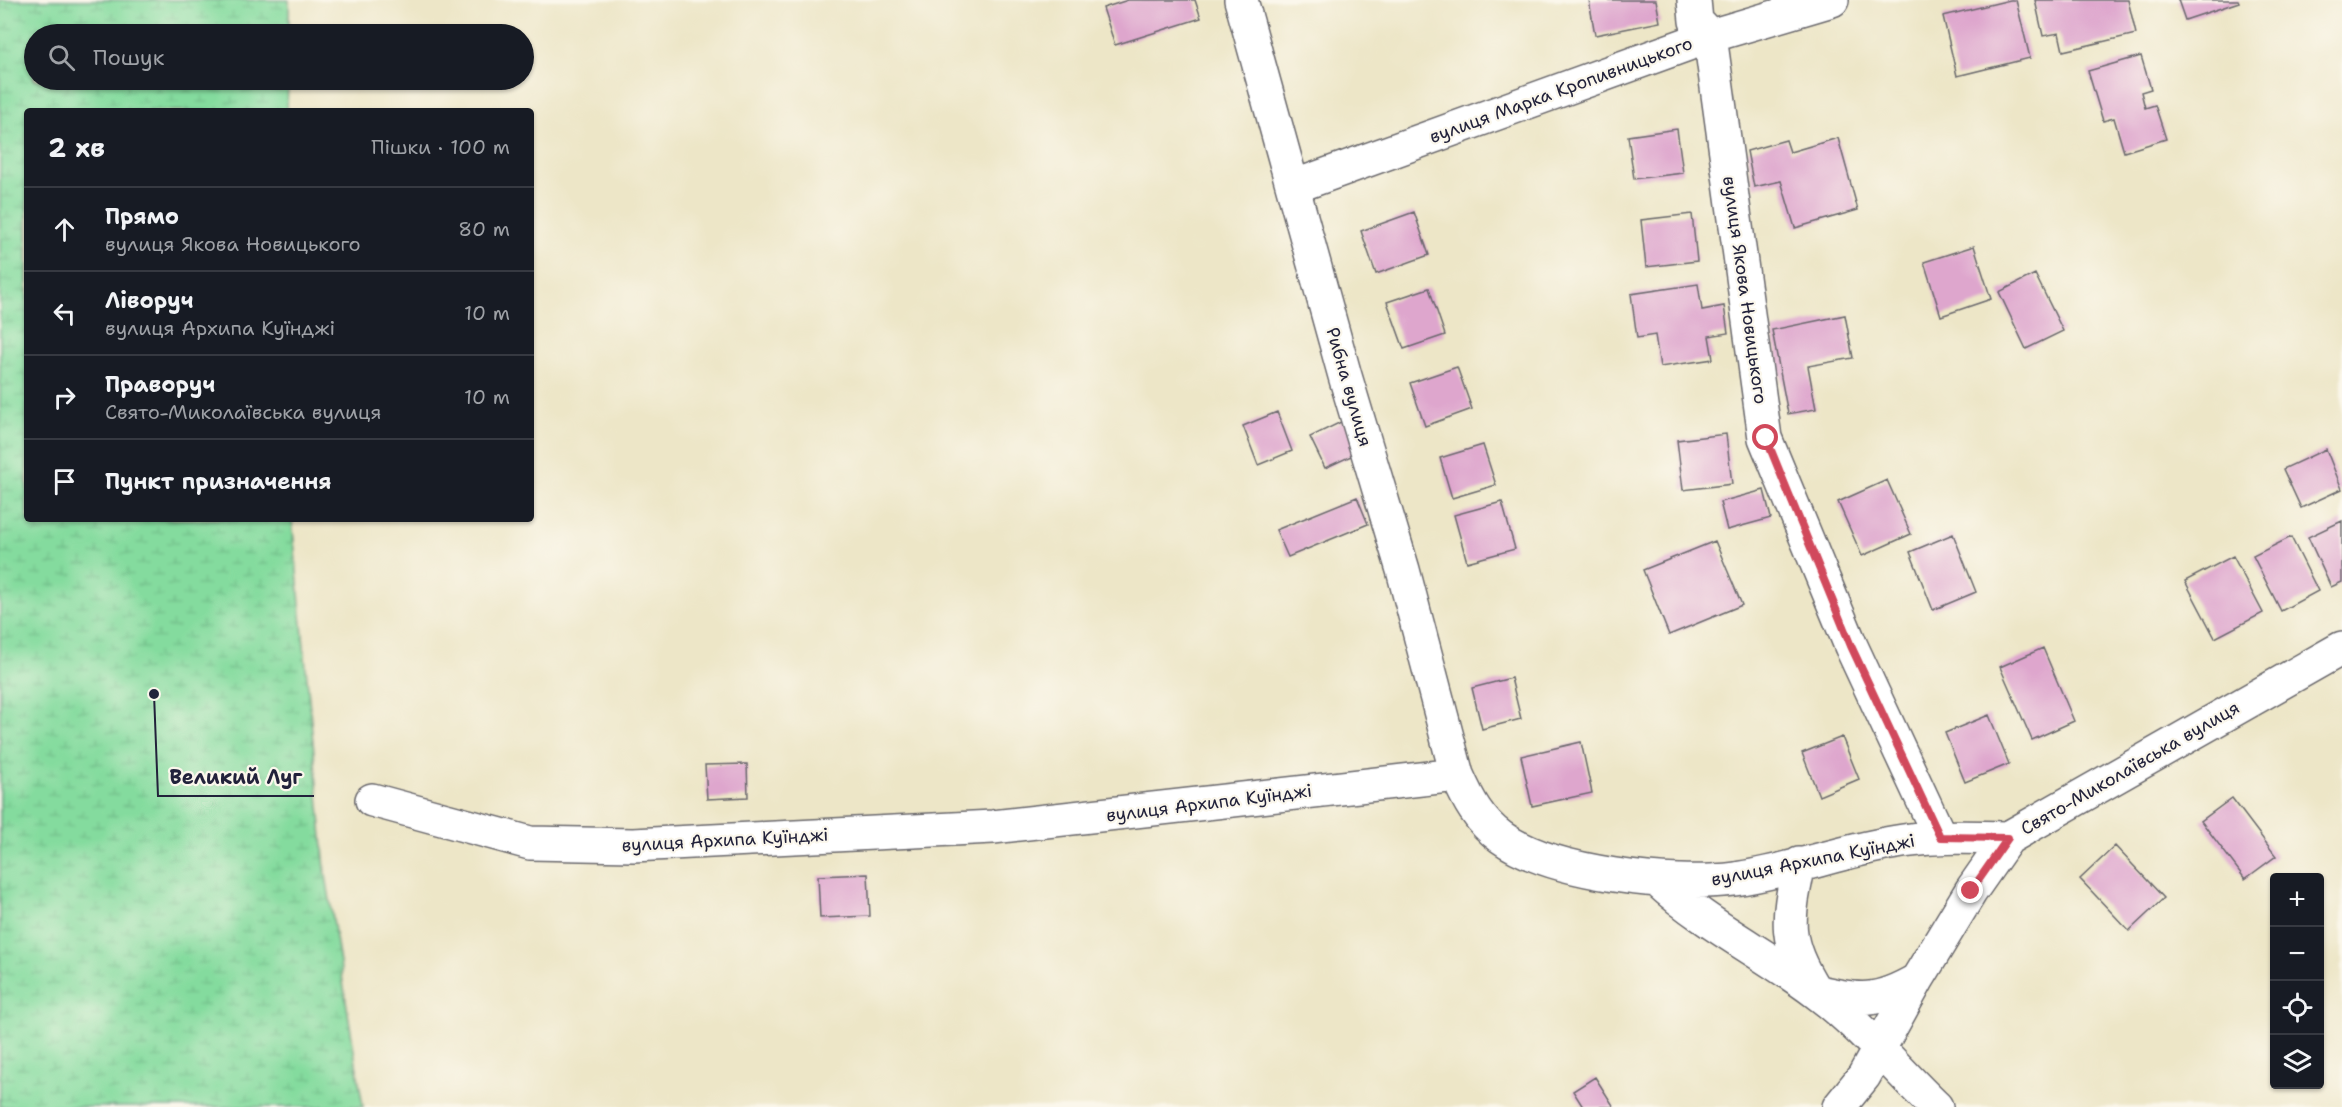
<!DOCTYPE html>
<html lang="uk">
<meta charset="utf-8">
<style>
:root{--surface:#171b24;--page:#20242c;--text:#f1f3f6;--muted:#9ea1a6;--line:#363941}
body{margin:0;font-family:"Shantell Sans",sans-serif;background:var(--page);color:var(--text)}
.controls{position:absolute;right:18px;bottom:18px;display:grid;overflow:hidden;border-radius:6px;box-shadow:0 2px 4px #0004}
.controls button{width:54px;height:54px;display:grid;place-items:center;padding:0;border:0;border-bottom:2px solid var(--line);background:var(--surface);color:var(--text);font:30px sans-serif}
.stop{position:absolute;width:18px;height:18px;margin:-14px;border:4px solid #d1495b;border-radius:50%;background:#fff}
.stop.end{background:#d1495b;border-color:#fff;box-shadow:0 2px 6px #0008}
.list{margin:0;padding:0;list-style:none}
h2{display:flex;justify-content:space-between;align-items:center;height:78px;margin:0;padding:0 24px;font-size:26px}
h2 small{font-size:20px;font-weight:400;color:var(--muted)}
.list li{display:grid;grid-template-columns:39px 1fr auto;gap:18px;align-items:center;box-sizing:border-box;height:84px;padding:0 24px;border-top:2px solid var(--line)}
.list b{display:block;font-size:22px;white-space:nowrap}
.list p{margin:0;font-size:20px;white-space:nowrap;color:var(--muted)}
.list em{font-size:20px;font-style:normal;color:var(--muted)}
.icon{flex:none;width:33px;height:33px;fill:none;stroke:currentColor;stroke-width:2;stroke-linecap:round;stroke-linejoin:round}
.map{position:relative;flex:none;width:2342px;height:1107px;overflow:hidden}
.search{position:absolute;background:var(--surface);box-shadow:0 2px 4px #0004;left:24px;top:24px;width:510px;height:66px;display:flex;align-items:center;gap:15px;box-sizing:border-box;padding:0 21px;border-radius:33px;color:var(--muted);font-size:22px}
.panel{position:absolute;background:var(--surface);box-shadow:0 2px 4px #0004;left:24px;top:108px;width:510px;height:414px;border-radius:6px}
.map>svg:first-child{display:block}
.wetland{fill:url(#wetland-marsh);stroke:#537e6c;stroke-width:1.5}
.building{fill:#dea6cd}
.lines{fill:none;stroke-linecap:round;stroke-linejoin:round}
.minor-casing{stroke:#69676c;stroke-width:36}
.minor{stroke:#fff;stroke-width:33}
.route{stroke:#d1495b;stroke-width:8}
.labels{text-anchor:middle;stroke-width:4.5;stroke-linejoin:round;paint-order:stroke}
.street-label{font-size:18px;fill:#22223b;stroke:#fbf7ec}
.leader{fill:none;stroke:#22223b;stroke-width:2}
.callout-dot{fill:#22223b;stroke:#fbf7ec;stroke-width:2}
.callout-label{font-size:20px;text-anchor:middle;font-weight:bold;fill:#22223b;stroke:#fbf7ec;stroke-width:4.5;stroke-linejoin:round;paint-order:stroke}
</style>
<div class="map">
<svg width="2342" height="1107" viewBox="0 0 2342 1107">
<defs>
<pattern id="wetland-marsh" width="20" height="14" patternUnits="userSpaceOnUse" patternTransform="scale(1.5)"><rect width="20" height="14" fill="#84db9e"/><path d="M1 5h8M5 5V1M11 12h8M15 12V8" fill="none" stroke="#72bc89"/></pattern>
</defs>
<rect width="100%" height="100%" fill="#fbf7ec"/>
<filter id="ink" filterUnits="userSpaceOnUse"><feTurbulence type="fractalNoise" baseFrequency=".0167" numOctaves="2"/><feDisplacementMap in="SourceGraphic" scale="12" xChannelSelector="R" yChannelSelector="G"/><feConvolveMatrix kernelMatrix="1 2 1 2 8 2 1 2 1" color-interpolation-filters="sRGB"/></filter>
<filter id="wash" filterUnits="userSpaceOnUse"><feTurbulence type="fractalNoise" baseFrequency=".008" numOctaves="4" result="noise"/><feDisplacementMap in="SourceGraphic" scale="24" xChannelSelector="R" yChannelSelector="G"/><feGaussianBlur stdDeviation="1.35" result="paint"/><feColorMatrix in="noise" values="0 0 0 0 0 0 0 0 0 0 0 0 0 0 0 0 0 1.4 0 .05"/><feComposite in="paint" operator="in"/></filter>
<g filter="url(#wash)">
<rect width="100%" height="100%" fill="#ede6c7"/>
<path class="wetland" d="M0 0H289V34H34V80H288L287 111H27V519H292L325 869 363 1107H0Z"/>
<g id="blocks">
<path class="building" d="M1128 0H1195L1201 18 1115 45 1103 8Z
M1589 0H1656L1660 22 1595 35Z
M2010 0H2016L2030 58 1957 76 1943 16Z
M2035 0H2128L2136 34 2063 51 2059 33 2043 36Z
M2178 0H2238L2239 2 2185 20Z
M2141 56 2151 89 2141 92 2145 108 2155 105 2166 139 2124 152 2114 118 2103 121 2088 71Z
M1677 129 1683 173 1634 179 1628 136Z
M1838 138 1858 210 1795 228 1781 181 1754 187 1747 151 1786 140 1790 152Z
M1414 212 1429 255 1376 274 1361 231Z
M1692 214 1697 261 1646 267 1641 220Z
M1974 246 1991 299 1941 316 1924 262Z
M2035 274 2063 331 2026 349 1999 292Z
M1698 284 1702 310 1724 306 1728 333 1709 336 1713 359 1660 367 1655 335 1637 338 1631 294Z
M1429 288 1445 335 1404 349 1387 302Z
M1845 315 1853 358 1808 366 1816 409 1788 414 1772 330Z
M1457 367 1472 409 1425 426 1410 383Z
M1277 412 1292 451 1258 465 1243 426Z
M1345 420 1360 452 1325 468 1310 437Z
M1726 434 1732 484 1683 490 1677 440Z
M1483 445 1496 485 1452 498 1440 458Z
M2326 449 2342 489 2301 508 2283 469Z
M1887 480 1911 534 1862 556 1838 502Z
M1764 490 1771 518 1727 530 1720 502Z
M1357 497 1368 524 1288 557 1276 530Z
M1502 502 1515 549 1467 562 1454 515Z
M2342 521V582L2331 587 2308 537Z
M1953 534 1976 592 1933 610 1910 552Z
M2291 537 2318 591 2281 611 2253 556Z
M1715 541 1742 605 1669 635 1643 570Z
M2233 556 2263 613 2215 638 2185 581Z
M2043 648 2074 721 2032 740 2000 667Z
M1511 678 1521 719 1482 729 1472 688Z
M1989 715 2009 764 1965 782 1945 733Z
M1842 737 1859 779 1819 796 1802 753Z
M1581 742 1592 793 1532 806 1521 756Z
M747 764 748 797 707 799 705 765Z
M2232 798 2276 856 2245 879 2201 821Z
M2115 846 2164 898 2129 931 2080 879Z
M868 874 870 916 820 918 818 876Z
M1595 1077 1614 1107H1583L1573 1091Z"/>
</g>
</g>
<g filter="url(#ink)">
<use href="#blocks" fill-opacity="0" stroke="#69676c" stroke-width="1.5"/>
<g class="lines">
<g class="minor-casing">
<path id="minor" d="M1241 0 1345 376 1403 570 1457 775
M1694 0 1696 21 1710 36 1765 438 1851 646 1940 837
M1293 187 1710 36 1832 0
M372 800 530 843 633 845 993 827 1457 775C1468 800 1479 821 1501 837 1552 874 1673 887 1735 879 1792 871 1846 849 1903 841 1938 836 1973 837 2008 838
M1799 864C1787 922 1783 939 1815 991 1860 1002 1877 1003 1917 980
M1658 881C1706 925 1764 953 1816 992 1861 1025 1896 1069 1936 1107
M1839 1107 1864 1076 1917 980 1971 891 2008 838 2342 648"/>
</g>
<use href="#minor" class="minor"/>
</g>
</g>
<g class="lines" filter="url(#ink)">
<path class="route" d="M1766 438 1851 646 1940 837 2008 838 1971 891"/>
</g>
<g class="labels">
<g class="street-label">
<text transform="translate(1561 90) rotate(-20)" y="6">вулиця Марка Кропивницького</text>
<text transform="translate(1745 290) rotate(82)" y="6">вулиця Якова Новицького</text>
<text transform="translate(1349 387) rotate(74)" y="6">Рибна вулиця</text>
<text transform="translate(2130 768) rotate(-30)" y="6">Свято-Миколаївська вулиця</text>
<text transform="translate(1209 803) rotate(-7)" y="6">вулиця Архипа Куїнджі</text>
<text transform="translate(725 840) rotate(-3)" y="6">вулиця Архипа Куїнджі</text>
<text transform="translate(1813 860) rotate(-11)" y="6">вулиця Архипа Куїнджі</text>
</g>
</g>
<path class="leader" d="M154 694L158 796H314"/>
<circle class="callout-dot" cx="154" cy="694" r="6"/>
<g class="callout-label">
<text x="236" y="784">Великий Луг</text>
</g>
</svg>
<div class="controls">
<button>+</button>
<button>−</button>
<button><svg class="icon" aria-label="locate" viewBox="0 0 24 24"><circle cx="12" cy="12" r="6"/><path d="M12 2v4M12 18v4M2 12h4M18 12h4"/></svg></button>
<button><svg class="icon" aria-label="layers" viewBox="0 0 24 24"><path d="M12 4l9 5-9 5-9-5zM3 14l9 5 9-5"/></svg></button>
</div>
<div class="stop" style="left:1766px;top:438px"></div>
<div class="stop end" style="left:1971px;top:891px"></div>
<div class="search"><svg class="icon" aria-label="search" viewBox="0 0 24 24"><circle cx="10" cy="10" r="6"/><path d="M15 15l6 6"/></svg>Пошук</div>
<section class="panel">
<h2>2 хв<small>Пішки · 100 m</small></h2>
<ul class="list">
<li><svg class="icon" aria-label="ahead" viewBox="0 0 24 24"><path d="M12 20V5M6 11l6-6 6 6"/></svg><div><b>Прямо</b><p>вулиця Якова Новицького</p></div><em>80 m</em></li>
<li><svg class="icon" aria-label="left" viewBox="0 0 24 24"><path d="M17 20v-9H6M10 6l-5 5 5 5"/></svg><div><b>Ліворуч</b><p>вулиця Архипа Куїнджі</p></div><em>10 m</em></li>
<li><svg class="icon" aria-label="right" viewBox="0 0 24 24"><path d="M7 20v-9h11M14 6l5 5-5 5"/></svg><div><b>Праворуч</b><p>Свято-Миколаївська вулиця</p></div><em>10 m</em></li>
<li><svg class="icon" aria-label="arrive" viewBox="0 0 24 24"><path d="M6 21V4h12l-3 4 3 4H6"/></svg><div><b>Пункт призначення</b></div></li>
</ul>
</section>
</div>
